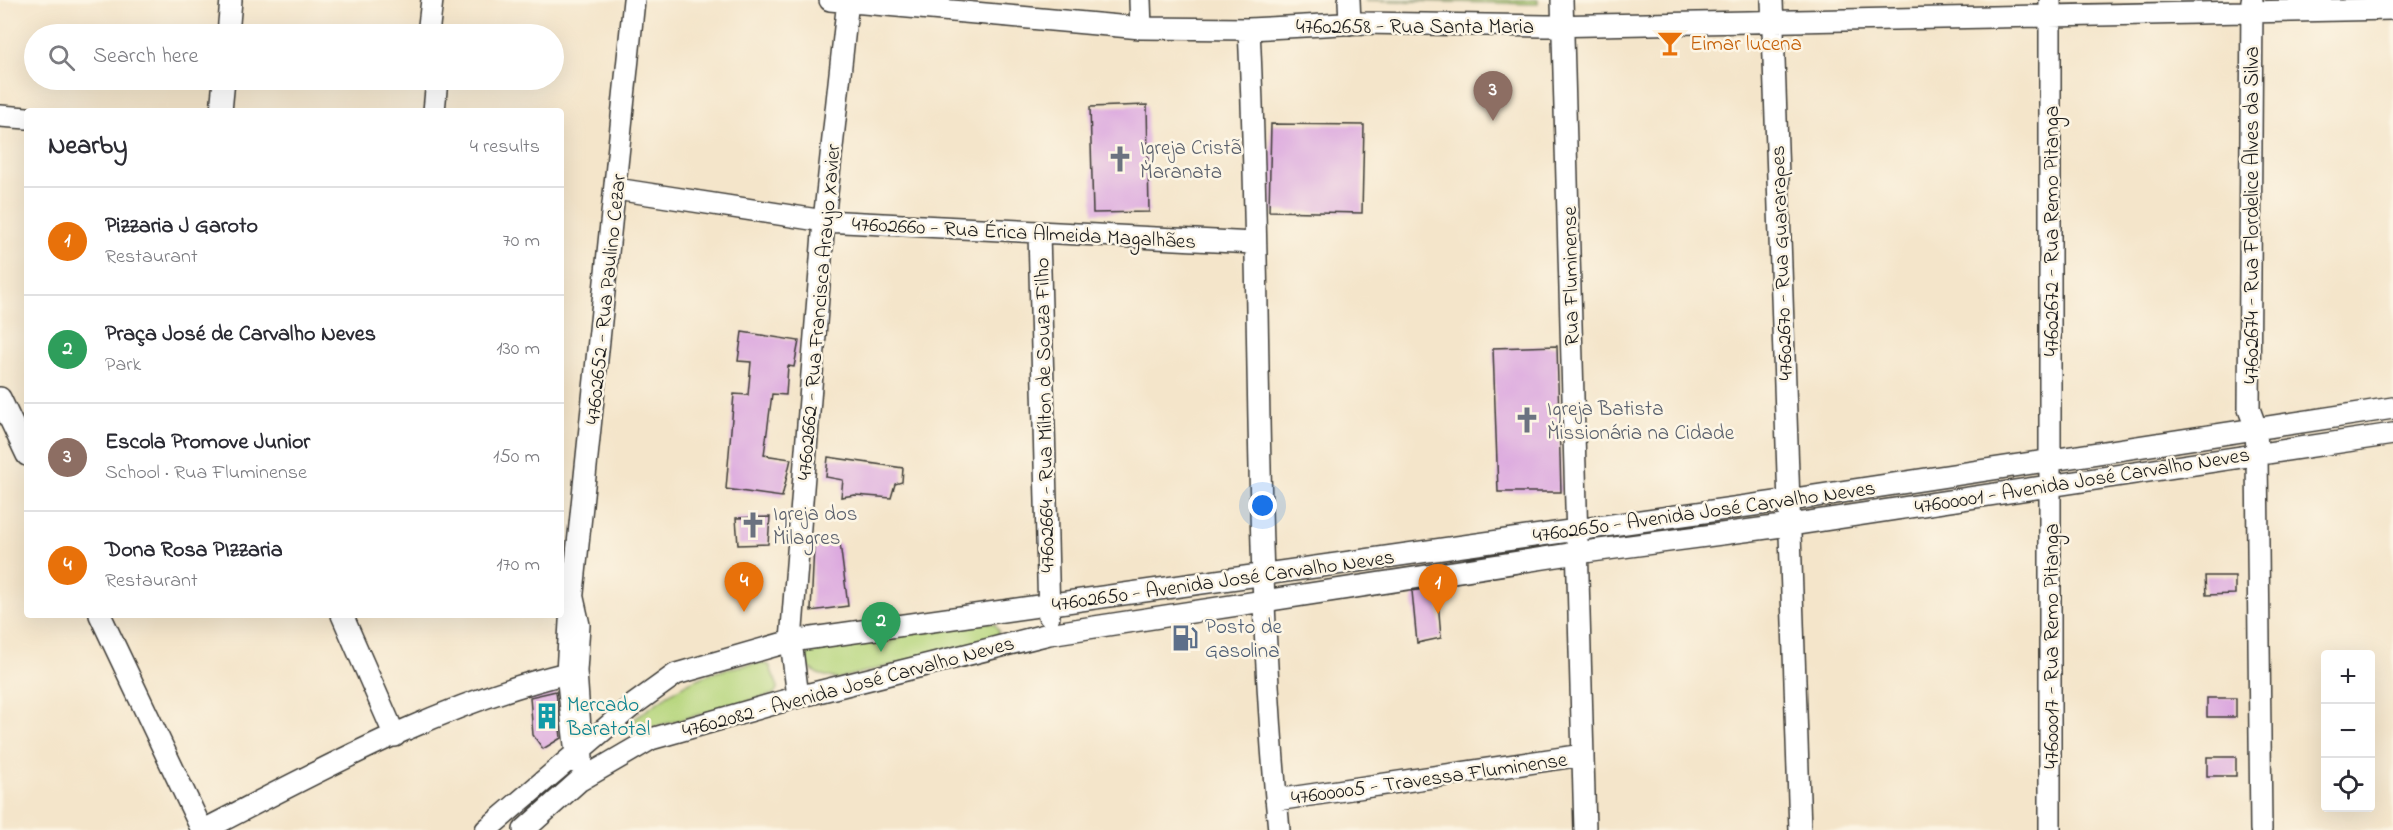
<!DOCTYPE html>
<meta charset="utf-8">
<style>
:root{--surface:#fff;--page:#f7f7f7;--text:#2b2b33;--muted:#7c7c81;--line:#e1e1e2;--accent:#1f6fb2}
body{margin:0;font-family:"Indie Flower",sans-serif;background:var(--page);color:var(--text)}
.controls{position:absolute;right:18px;bottom:18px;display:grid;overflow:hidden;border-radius:6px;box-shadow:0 6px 24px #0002}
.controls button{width:54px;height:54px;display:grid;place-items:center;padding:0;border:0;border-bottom:2px solid var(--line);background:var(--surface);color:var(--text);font:30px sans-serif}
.you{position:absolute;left:1263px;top:506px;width:21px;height:21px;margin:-15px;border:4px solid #fff;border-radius:50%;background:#1a73e8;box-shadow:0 0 0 9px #1a73e833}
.badge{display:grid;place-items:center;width:39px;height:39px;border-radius:50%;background:var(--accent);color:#fff;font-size:20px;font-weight:700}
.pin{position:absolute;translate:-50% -50px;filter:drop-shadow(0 2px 3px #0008)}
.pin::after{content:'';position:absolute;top:32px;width:21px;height:18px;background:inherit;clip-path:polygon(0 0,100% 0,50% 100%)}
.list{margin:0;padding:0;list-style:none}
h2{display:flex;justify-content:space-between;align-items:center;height:78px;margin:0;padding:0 24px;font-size:26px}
h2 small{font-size:20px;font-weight:400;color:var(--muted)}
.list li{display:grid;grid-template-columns:39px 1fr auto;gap:18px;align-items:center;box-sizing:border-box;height:108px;padding:0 24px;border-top:2px solid var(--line)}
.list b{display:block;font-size:22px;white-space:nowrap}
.list p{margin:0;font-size:20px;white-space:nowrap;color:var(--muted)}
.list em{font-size:20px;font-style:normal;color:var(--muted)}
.icon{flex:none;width:33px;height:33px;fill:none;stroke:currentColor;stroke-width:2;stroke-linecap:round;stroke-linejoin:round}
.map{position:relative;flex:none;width:2393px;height:830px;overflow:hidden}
.search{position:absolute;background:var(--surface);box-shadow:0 6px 24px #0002;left:24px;top:24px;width:540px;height:66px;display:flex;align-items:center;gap:15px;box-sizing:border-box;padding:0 21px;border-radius:33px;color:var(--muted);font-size:22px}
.panel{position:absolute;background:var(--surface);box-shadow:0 6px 24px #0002;left:24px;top:108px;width:540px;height:510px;border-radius:6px}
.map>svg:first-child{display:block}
.green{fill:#b5d57c;stroke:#68784c;stroke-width:1.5}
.building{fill:#dba7df}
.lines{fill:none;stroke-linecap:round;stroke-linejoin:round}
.minor-casing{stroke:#3c3a36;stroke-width:24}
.minor{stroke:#fff;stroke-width:21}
.labels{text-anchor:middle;stroke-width:5;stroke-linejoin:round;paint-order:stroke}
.street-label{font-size:21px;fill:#1c1c1c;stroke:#fcf5e5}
.food-label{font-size:21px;fill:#c56008;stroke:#fcf5e5;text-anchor:start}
.worship-label{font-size:21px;fill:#5b616d;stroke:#fcf5e5;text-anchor:start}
.service-label{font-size:21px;fill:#4e5e75;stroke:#fcf5e5;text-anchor:start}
.culture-label{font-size:21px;fill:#0d838f;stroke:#fcf5e5;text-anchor:start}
</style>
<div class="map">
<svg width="2393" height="830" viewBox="0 0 2393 830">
<rect width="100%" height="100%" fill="#fcf5e5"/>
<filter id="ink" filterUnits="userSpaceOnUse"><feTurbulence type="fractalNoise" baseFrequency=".0167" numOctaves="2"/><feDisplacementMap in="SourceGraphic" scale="12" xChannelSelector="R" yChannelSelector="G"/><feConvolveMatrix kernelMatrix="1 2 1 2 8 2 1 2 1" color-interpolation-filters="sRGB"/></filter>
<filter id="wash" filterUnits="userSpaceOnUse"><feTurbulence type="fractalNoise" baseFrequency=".008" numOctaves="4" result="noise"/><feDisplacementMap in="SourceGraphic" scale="24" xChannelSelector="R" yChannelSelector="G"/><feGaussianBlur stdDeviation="1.35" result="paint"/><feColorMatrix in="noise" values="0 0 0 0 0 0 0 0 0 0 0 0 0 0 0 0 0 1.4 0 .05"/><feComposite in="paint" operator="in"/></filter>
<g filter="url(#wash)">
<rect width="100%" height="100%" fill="#f4e5ca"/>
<path class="green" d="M1364 0H1538V4Z
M987 622 995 624 999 631 996 639 837 679 818 674 806 665 807 654 813 649 860 638 934 631Z
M759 663 769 665 778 687 774 694 654 727C644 728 639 729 632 721 678 686 700 671 759 663Z"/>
<g id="blocks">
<path class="building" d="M1147 105 1149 212 1093 213 1090 107Z
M1271 124 1364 125 1362 213 1269 211Z
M742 332 799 341 794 367 788 366 786 395 772 394 764 455 791 459 782 497 726 489 734 394 748 395 751 362 738 361Z
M1557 346 1561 492H1498L1493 348Z
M828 457 903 468 902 482 895 484 891 498 855 495 841 497 843 480 826 477Z
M770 517 768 544 738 545 736 518Z
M840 543 848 606 811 611 814 545Z
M2205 576H2235V594L2206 595Z
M1437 587 1441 638 1417 643 1412 591Z
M556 691 561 738 543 749 533 735 530 697Z
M2207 698H2236V717H2207Z
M2207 757H2236V776H2207Z"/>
</g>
</g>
<g filter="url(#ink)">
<use href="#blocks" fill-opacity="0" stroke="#3c3a36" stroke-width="1.5"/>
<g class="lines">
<g class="minor-casing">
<path id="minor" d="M830 0 1141 28 1249 29 1361 23 1545 26 2393 9
M1140 0 1141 28
M1349 0 1350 24
M1562 0 1585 830
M1772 0 1800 830
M2050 0V830
M2252 0 2249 409 2256 428 2257 454 2261 830
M1249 29C1262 296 1253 564 1279 830
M228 34 231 0
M428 34 432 0
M221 111 224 80
M434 111 437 80
M0 116 27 118
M616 189 824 221 1254 243
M1039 233 1049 616
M0 398 27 455
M561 571 573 598 579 625 576 671 582 758
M100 615 202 830
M342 615 395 736
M798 697 791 641 824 221 848 0
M577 763 567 673 570 622 634 0
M1276 800 1583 755
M204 830C321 770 439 704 567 673
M486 830 633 705 676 674 791 641 1789 500 2393 408
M524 830 579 781 651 739 798 697 1049 634 1577 553 1790 525 2393 434"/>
</g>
<use href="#minor" class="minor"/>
</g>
</g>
<defs>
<g id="bar-bare" transform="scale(2.07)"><path d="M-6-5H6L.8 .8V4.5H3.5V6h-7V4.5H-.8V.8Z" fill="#e8710a" stroke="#fcf5e5" stroke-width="2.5" paint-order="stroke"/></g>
<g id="church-bare" transform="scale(2.07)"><path d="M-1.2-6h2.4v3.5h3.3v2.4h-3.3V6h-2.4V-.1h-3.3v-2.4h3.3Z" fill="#6b7280" stroke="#fcf5e5" stroke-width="2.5" paint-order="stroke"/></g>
<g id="fuel-bare" transform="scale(2.07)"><path d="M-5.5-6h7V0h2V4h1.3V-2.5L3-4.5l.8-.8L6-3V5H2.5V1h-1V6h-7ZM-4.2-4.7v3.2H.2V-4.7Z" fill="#5c6f8a" stroke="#fcf5e5" stroke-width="2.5" paint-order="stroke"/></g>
<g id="building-bare" transform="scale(2.07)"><path d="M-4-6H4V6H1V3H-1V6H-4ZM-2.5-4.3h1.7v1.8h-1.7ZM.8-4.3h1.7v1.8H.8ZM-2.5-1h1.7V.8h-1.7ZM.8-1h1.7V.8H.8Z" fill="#0f9aa8" stroke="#fcf5e5" stroke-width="2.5" paint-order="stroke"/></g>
</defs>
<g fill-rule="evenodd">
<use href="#bar-bare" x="1670" y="43"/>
<use href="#church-bare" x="1120" y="159"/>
<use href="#church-bare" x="1527" y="420"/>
<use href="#church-bare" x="753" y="525"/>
<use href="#fuel-bare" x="1185" y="638"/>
<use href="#building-bare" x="547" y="716"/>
</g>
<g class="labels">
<g class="street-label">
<text x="1415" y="33">47602658 - Rua Santa Maria</text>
<text transform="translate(2251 215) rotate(-90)" y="7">47602674 - Rua Flordelice Alves da Silva</text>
<text transform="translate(2051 231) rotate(-90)" y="7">47602672 - Rua Remo Pitanga</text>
<text transform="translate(1024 232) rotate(3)" y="7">47602660 - Rua Érica Almeida Magalhães</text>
<text transform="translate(1781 263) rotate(-92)" y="7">47602670 - Rua Guararapes</text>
<text transform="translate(1570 276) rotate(-91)" y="7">Rua Fluminense</text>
<text transform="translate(605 299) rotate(-84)" y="7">47602652 - Rua Paulino Cezar</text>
<text transform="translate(818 312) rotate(-85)" y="7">47602662 - Rua Francisca Araujo Xavier</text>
<text transform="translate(1044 415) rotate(-91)" y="7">47602664 - Rua Mílton de Souza Filho</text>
<text transform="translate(2082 480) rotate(-9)" y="7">47600001 - Avenida José Carvalho Neves</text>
<text transform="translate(1704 511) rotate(-8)" y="7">47602650 - Avenida José Carvalho Neves</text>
<text transform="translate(1223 580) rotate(-8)" y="7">47602650 - Avenida José Carvalho Neves</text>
<text transform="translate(2051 646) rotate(-90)" y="7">47600017 - Rua Remo Pitanga</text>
<text transform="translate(848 686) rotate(-15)" y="7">47602082 - Avenida José Carvalho Neves</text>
<text transform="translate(1429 778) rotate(-8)" y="7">47600005 - Travessa Fluminense</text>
</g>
<g class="food-label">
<text x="1690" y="50">Eimar lucena</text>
</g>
<g class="worship-label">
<text x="1140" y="154">Igreja Cristã<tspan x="1140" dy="24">Maranata</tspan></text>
<text x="1547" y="415">Igreja Batista<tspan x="1547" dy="24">Missionária na Cidade</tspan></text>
<text x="773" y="520">Igreja dos<tspan x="773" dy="24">Milagres</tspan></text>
</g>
<g class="service-label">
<text x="1205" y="633">Posto de<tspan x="1205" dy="24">Gasolina</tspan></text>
</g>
<g class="culture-label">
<text x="567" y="711">Mercado<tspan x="567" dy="24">Baratotal</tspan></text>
</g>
</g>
</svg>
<div class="controls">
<button>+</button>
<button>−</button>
<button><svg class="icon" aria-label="locate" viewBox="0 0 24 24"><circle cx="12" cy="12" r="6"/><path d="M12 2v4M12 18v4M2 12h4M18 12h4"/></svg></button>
</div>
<div class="you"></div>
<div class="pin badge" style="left:1438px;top:614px;background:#e8710a">1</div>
<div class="pin badge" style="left:881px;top:652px;background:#2e9e5b">2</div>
<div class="pin badge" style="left:1493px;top:121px;background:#8d6e63">3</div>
<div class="pin badge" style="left:744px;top:612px;background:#e8710a">4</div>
<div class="search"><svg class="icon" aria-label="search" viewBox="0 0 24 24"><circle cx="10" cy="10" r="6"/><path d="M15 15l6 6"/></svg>Search here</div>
<section class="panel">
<h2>Nearby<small>4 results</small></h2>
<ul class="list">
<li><span class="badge" style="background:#e8710a">1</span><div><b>Pizzaria J Garoto</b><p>Restaurant</p></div><em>70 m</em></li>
<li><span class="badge" style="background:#2e9e5b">2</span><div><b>Praça José de Carvalho Neves</b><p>Park</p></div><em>130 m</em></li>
<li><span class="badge" style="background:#8d6e63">3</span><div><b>Escola Promove Junior</b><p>School · Rua Fluminense</p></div><em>150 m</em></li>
<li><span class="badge" style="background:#e8710a">4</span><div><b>Dona Rosa PIzzaria</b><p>Restaurant</p></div><em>170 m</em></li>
</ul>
</section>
</div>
